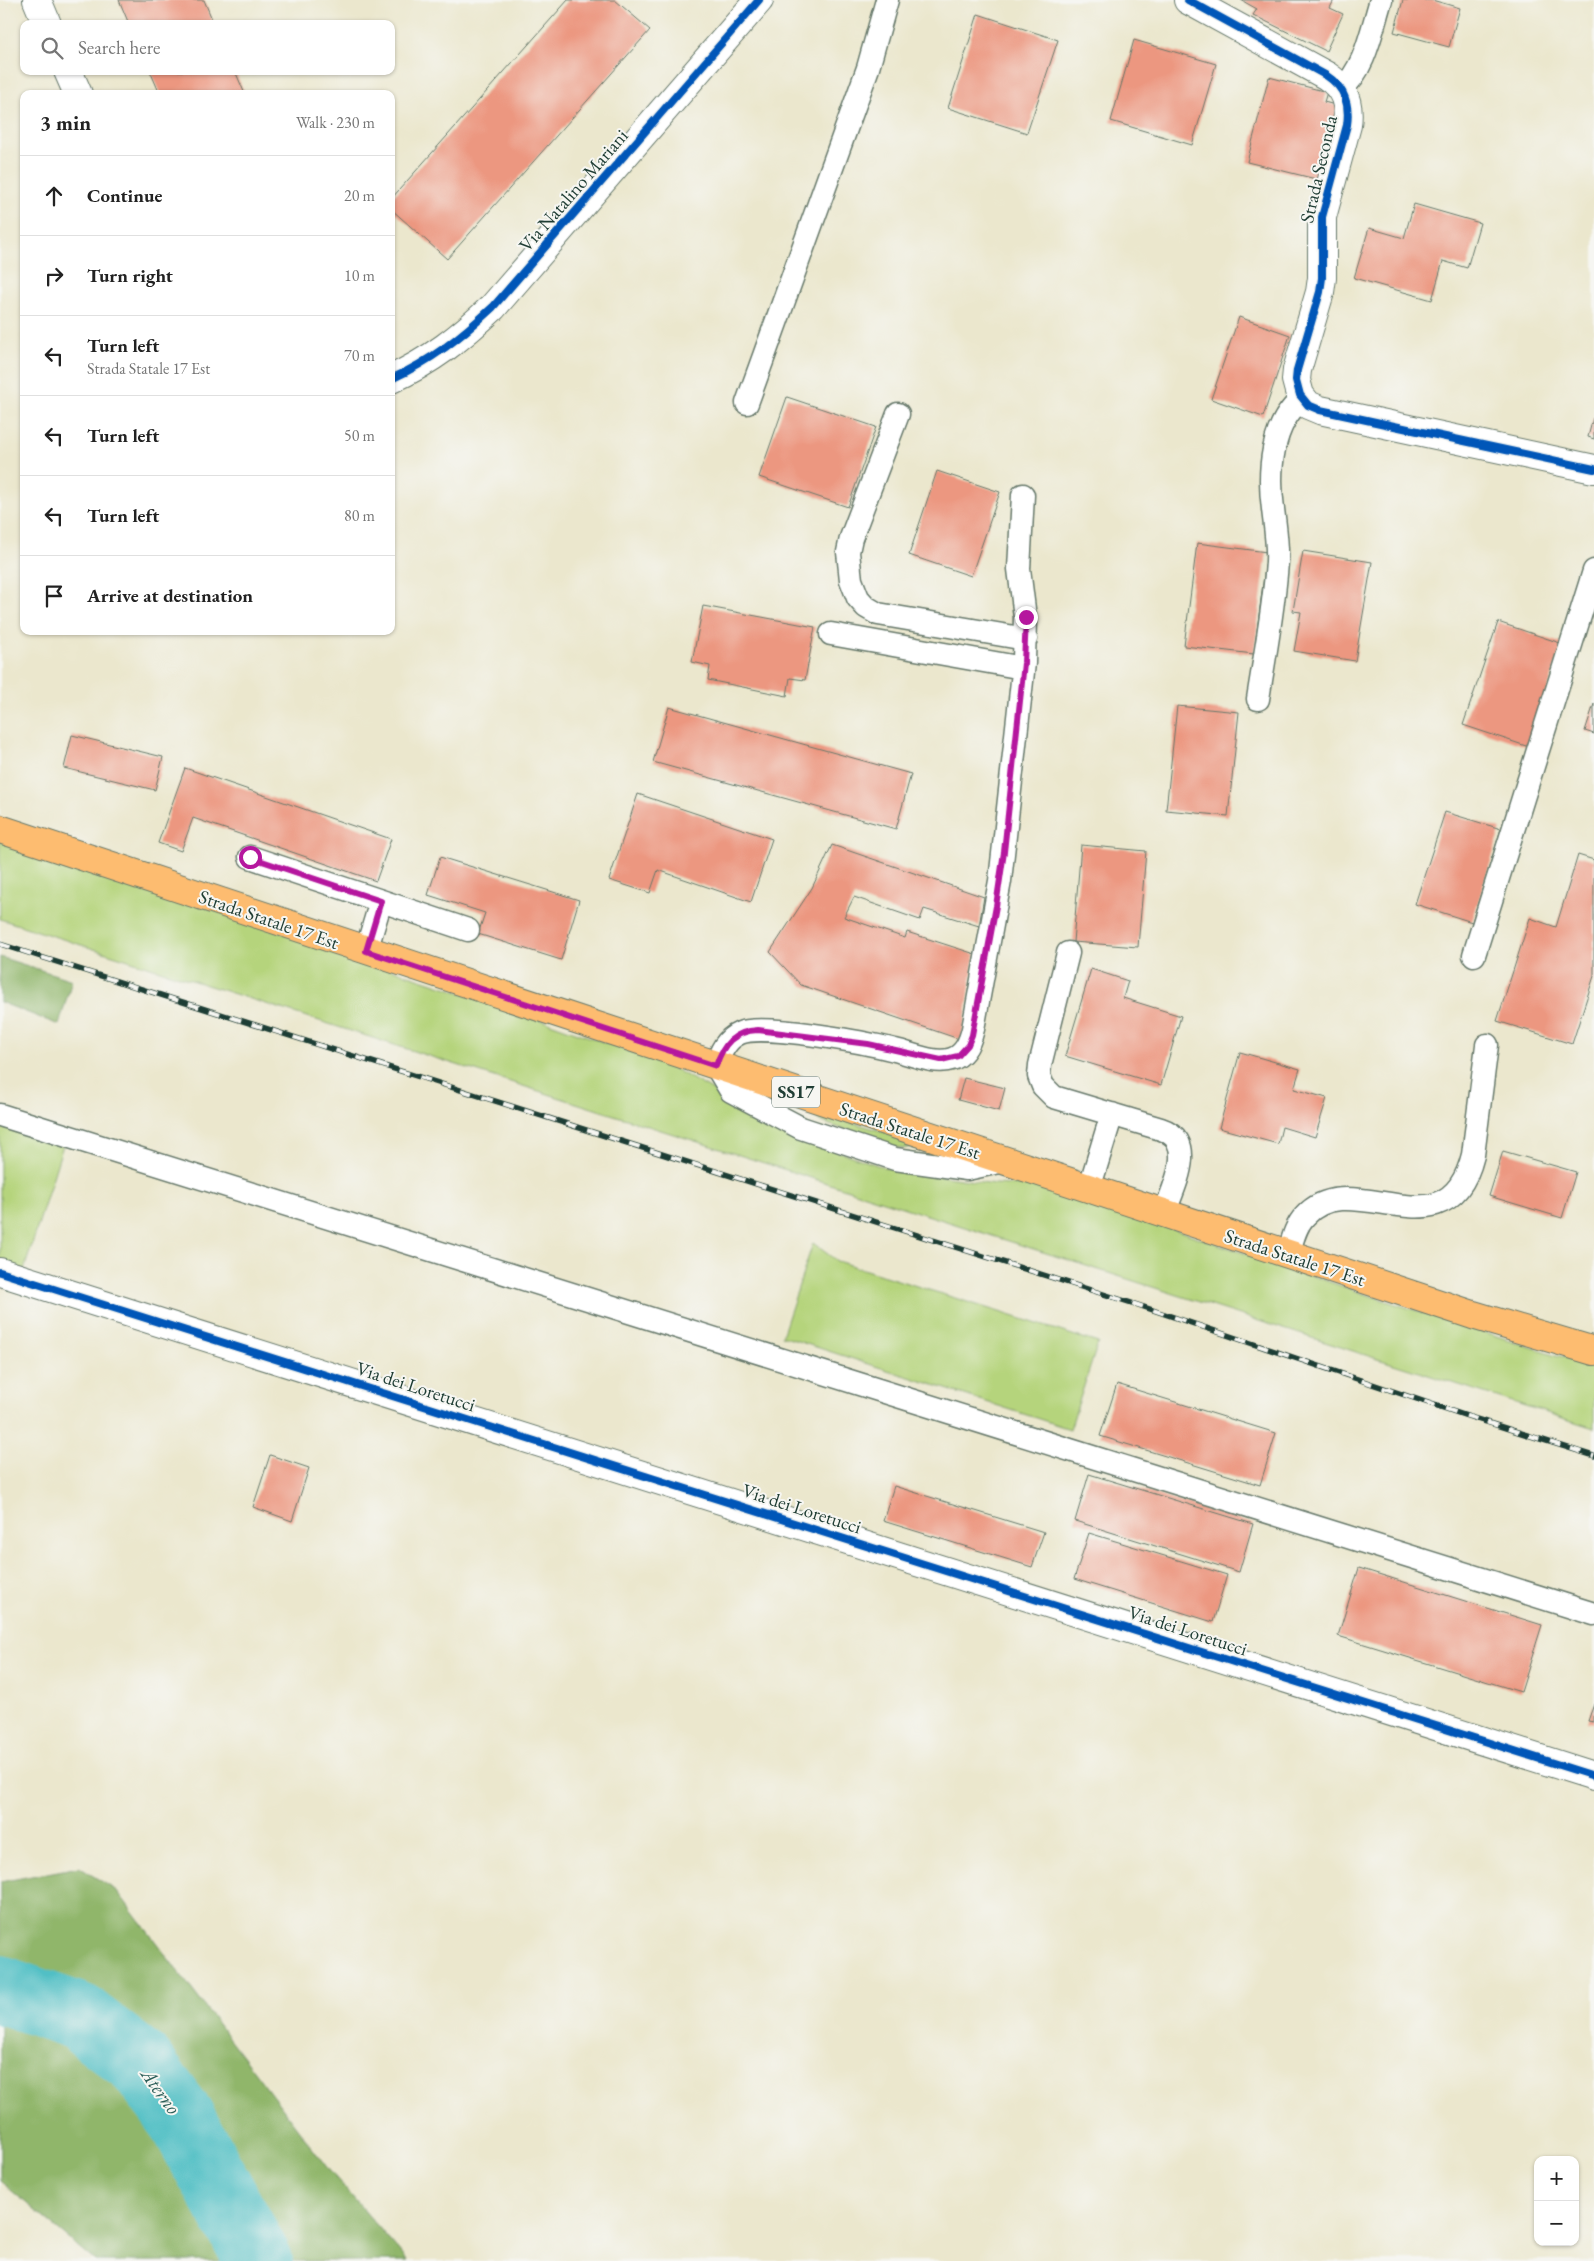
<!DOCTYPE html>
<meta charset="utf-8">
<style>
:root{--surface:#fff;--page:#f6f6f6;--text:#222;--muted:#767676;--line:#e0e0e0}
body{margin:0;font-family:"EB Garamond",serif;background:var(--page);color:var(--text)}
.controls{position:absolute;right:15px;bottom:15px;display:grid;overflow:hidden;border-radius:10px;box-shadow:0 1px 4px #0004}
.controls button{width:45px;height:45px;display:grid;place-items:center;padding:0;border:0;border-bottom:1px solid var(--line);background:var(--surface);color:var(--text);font:25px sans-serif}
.stop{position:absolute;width:15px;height:15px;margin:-11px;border:4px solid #b5179e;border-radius:50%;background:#fff}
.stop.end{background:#b5179e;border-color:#fff;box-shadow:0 1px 5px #0008}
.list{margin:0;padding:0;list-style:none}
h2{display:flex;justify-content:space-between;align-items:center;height:65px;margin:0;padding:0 20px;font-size:21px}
h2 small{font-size:16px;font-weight:400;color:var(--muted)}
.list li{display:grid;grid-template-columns:32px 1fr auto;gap:15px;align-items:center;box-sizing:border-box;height:80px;padding:0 20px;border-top:1px solid var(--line)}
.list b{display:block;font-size:19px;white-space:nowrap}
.list p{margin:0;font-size:16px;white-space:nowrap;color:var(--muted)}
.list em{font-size:16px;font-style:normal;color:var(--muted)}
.icon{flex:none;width:28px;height:28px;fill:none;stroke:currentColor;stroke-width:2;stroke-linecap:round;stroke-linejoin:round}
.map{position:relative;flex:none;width:1594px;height:2261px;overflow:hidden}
.search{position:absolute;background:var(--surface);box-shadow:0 1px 4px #0004;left:20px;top:20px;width:375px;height:55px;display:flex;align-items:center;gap:12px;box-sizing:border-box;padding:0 18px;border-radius:10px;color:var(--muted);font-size:19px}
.panel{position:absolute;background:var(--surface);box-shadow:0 1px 4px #0004;left:20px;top:90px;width:375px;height:545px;border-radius:10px}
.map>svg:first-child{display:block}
.green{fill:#b5d47b;stroke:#6a8858}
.forest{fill:#90b66b;stroke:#587a50}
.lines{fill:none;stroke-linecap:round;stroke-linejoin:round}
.river{stroke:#51bfc5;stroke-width:68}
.building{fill:#ec9780}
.lane-casing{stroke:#66786a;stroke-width:25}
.street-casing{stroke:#66786a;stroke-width:30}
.primary-casing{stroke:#66786a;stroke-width:30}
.lane{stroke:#fff;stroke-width:22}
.street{stroke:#fff;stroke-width:28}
.primary{stroke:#fdbc70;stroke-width:28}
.rail-casing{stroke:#1f3d34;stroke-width:5.5}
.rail{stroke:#f6f6f2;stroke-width:4;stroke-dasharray:11;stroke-linecap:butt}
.cycleway-casing{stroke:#f6f6f2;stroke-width:11}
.cycleway{stroke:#0057b8;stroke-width:8}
.route{stroke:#b5179e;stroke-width:6}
.labels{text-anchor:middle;stroke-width:4;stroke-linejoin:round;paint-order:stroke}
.shield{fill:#f6f6f2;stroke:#60746d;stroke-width:1}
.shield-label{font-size:18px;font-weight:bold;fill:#1f3d34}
.street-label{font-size:19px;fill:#1f3d34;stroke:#f6f6f2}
.water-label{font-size:20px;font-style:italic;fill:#2c5e58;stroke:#f6f6f2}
</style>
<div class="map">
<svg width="1594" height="2261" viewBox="0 0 1594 2261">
<rect width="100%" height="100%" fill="#f6f6f2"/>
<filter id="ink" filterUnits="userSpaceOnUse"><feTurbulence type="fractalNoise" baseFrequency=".02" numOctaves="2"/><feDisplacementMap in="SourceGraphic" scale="10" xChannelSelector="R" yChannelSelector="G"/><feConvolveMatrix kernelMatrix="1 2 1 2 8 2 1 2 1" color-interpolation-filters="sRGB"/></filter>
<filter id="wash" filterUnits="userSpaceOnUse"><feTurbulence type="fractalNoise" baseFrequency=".0096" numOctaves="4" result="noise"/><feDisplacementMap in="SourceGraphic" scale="20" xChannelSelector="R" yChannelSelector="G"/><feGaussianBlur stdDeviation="1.12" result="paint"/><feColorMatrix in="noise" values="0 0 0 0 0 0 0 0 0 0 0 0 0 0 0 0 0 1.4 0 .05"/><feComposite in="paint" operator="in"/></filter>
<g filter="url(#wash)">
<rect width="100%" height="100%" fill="#ebe7cd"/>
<path class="green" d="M0 838 522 1013 668 1065 747 1110 817 1144 886 1168 995 1184 1049 1187 1380 1299 1556 1355 1594 1365V1428L0 919Z
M798 1106 918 1142 913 1147 902 1149 822 1122Z
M0 1122 64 1142 24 1270 0 1262Z
M813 1243 837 1261 1098 1343 1070 1429 782 1336Z"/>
<path class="forest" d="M0 957 72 980 59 1025 0 1002Z
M79 1867 117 1891 329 2170 408 2261H95L0 2181V1882Z"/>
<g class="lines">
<path class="river" d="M0 1989 80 2017 141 2064 181 2118 259 2261"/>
</g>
<g id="blocks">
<path class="building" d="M119 0H204L214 24H129Z
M568 0H615L650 30 447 259 391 209V199Z
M1241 0H1334L1330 8 1343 14 1326 51 1253 15 1257 9Z
M1403 0H1432L1460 8 1449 47 1394 32Z
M978 14 1058 40 1027 133 948 108Z
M1134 40 1216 64 1192 145 1111 121Z
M150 71H235L245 94H160Z
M1269 77 1327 92 1324 102 1339 106 1320 180 1247 162Z
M1414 204 1480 223 1467 268 1443 261 1432 300 1354 278 1369 228 1404 238Z
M1239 317 1290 335 1263 417 1211 399Z
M787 397 876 427 848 507 759 477Z
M1593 418 1594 419V439L1588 437Z
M937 471 1000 492 971 576 909 555Z
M1197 543 1267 552 1254 654 1184 646Z
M1303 551 1372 562 1355 661 1294 651 1301 612 1293 611Z
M703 606 815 627 805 680 790 678 787 696 708 680 710 666 692 662Z
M1498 622 1563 644 1529 747 1463 725Z
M1594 704V734L1585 731Z
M1177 706 1239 712 1228 816 1166 810Z
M669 707 911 774 896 829 653 762Z
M72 735 163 757 155 790 64 768Z
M185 768 391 839 376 881 193 818 181 851 158 843Z
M638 794 772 839 751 902 658 870 650 893 609 880Z
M1445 812 1501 829 1472 922 1415 904Z
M832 845 984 897 979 926 924 909 920 920 854 897 844 917 905 938 907 932 975 954 962 1040 801 985 770 952 812 888Z
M1081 845 1146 851 1138 947 1073 942Z
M1578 855 1594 860V976L1572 1044 1497 1021 1530 918 1556 927Z
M440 857 579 900 561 960 478 934 485 913 428 895Z
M1091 969 1128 981 1123 998 1181 1016 1161 1085 1065 1056Z
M1240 1052 1300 1069 1294 1089 1327 1098 1315 1137 1282 1127 1278 1144 1219 1128Z
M964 1078 1005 1088 999 1111 958 1100Z
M1503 1151 1576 1172 1562 1218 1489 1196Z
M1117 1384 1276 1433 1260 1485 1100 1436Z
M270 1455 309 1468 292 1521 253 1507Z
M1089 1474 1253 1524 1239 1572 1075 1521Z
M894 1486 1044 1532 1032 1567 883 1521Z
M1089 1533 1227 1575 1213 1622 1074 1579Z
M1359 1568 1542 1625 1521 1692 1338 1636Z
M1594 1704V1722L1588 1721Z"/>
</g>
</g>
<g filter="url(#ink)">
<use href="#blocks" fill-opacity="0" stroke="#66786a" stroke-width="1"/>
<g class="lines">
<g class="lane-casing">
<path id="lane" d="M1341 89C1365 71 1372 28 1381 0
M747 403 868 68 887 0
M898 414 851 538 848 552 851 580 858 598 866 607 878 614 1026 639
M831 634 1023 668
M1258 699C1265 654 1274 608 1277 562 1278 544 1275 527 1273 509 1268 471 1271 424 1302 399
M250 857 468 930
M366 951 381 901
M1068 953 1040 1065 1039 1076 1043 1086 1054 1097 1161 1129C1199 1141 1173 1188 1164 1214
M1474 955 1594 571
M0 1115 1594 1614
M1004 1161 967 1169 895 1159 801 1128 731 1091 716 1066C720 1052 726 1039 740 1033 762 1023 868 1043 895 1050 912 1054 935 1065 952 1059 965 1055 970 1042 973 1029L1000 881 1024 663 1025 617 1019 569 1023 495
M1089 1189 1112 1114
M1288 1255C1292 1242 1295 1226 1305 1216 1352 1163 1447 1260 1473 1155L1487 1045"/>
</g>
<g class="street-casing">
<path id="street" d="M37 0 47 24
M1188 0 1327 76C1345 88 1350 104 1347 125L1322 217V278L1320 292 1297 370 1296 380 1300 395 1308 405 1320 410 1594 469
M68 71 78 94
M391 379C431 361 461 337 493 307L759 0
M0 1272 1594 1776"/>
</g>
<g class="primary-casing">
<path id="primary" d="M0 829 1473 1315 1594 1351"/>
</g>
<use href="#lane" class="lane"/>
<use href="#street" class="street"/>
<use href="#primary" class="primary"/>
<g class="rail-casing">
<path id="rail" d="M0 944 1138 1305 1464 1415 1594 1456"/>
</g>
<use href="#rail" class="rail"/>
<g class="cycleway-casing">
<path id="cycleway" d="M1188 0 1327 76C1345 88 1350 104 1347 125L1322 217V278L1320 292 1297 370 1296 380 1300 395 1308 405 1320 410 1594 469
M391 379C431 361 461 337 493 307L759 0
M0 1272 1594 1776"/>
</g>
<use href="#cycleway" class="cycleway"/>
</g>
</g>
<g class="lines" filter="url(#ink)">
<path class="route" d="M250 857 381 901 366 951 716 1066C723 1044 734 1031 758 1030L868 1044 941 1060 958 1056 968 1045 972 1035 996 906 1004 852 1024 663 1026 617"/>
</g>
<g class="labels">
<rect class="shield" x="772" y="1076.5" width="48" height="31" rx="4"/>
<g class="shield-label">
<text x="796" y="1098">SS17</text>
</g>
<g class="street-label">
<text transform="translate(1318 169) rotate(-77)" y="7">Strada Seconda</text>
<text transform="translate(573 190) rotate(-49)" y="7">Via Natalino Mariani</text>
<text transform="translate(269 919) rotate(19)" y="7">Strada Statale 17 Est</text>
<text transform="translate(910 1130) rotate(18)" y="7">Strada Statale 17 Est</text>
<text transform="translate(1295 1257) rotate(18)" y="7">Strada Statale 17 Est</text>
<text transform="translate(416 1386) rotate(18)" y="7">Via dei Loretucci</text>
<text transform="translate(802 1508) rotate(18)" y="7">Via dei Loretucci</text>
<text transform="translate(1188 1630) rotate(18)" y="7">Via dei Loretucci</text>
</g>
<g class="water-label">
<text transform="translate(161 2091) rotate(54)" y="7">Aterno</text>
</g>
</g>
</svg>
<div class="controls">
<button>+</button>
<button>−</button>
</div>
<div class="stop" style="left:250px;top:857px"></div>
<div class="stop end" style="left:1026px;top:617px"></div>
<div class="search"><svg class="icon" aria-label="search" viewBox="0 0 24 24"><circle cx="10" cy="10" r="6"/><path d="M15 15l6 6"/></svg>Search here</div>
<section class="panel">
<h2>3 min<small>Walk · 230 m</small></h2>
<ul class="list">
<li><svg class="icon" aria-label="ahead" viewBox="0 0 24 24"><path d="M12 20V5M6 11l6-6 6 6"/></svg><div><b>Continue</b></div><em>20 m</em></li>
<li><svg class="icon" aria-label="right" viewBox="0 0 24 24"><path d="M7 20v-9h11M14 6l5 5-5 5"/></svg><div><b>Turn right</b></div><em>10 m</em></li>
<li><svg class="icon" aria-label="left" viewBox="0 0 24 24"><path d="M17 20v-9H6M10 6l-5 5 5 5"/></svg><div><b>Turn left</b><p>Strada Statale 17 Est</p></div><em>70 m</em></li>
<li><svg class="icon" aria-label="left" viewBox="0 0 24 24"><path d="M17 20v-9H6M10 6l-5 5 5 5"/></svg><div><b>Turn left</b></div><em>50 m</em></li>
<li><svg class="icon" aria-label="left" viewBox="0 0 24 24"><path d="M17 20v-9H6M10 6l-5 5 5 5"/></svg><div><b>Turn left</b></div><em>80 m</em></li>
<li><svg class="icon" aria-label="arrive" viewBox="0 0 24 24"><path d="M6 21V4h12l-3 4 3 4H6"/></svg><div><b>Arrive at destination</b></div></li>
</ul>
</section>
</div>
